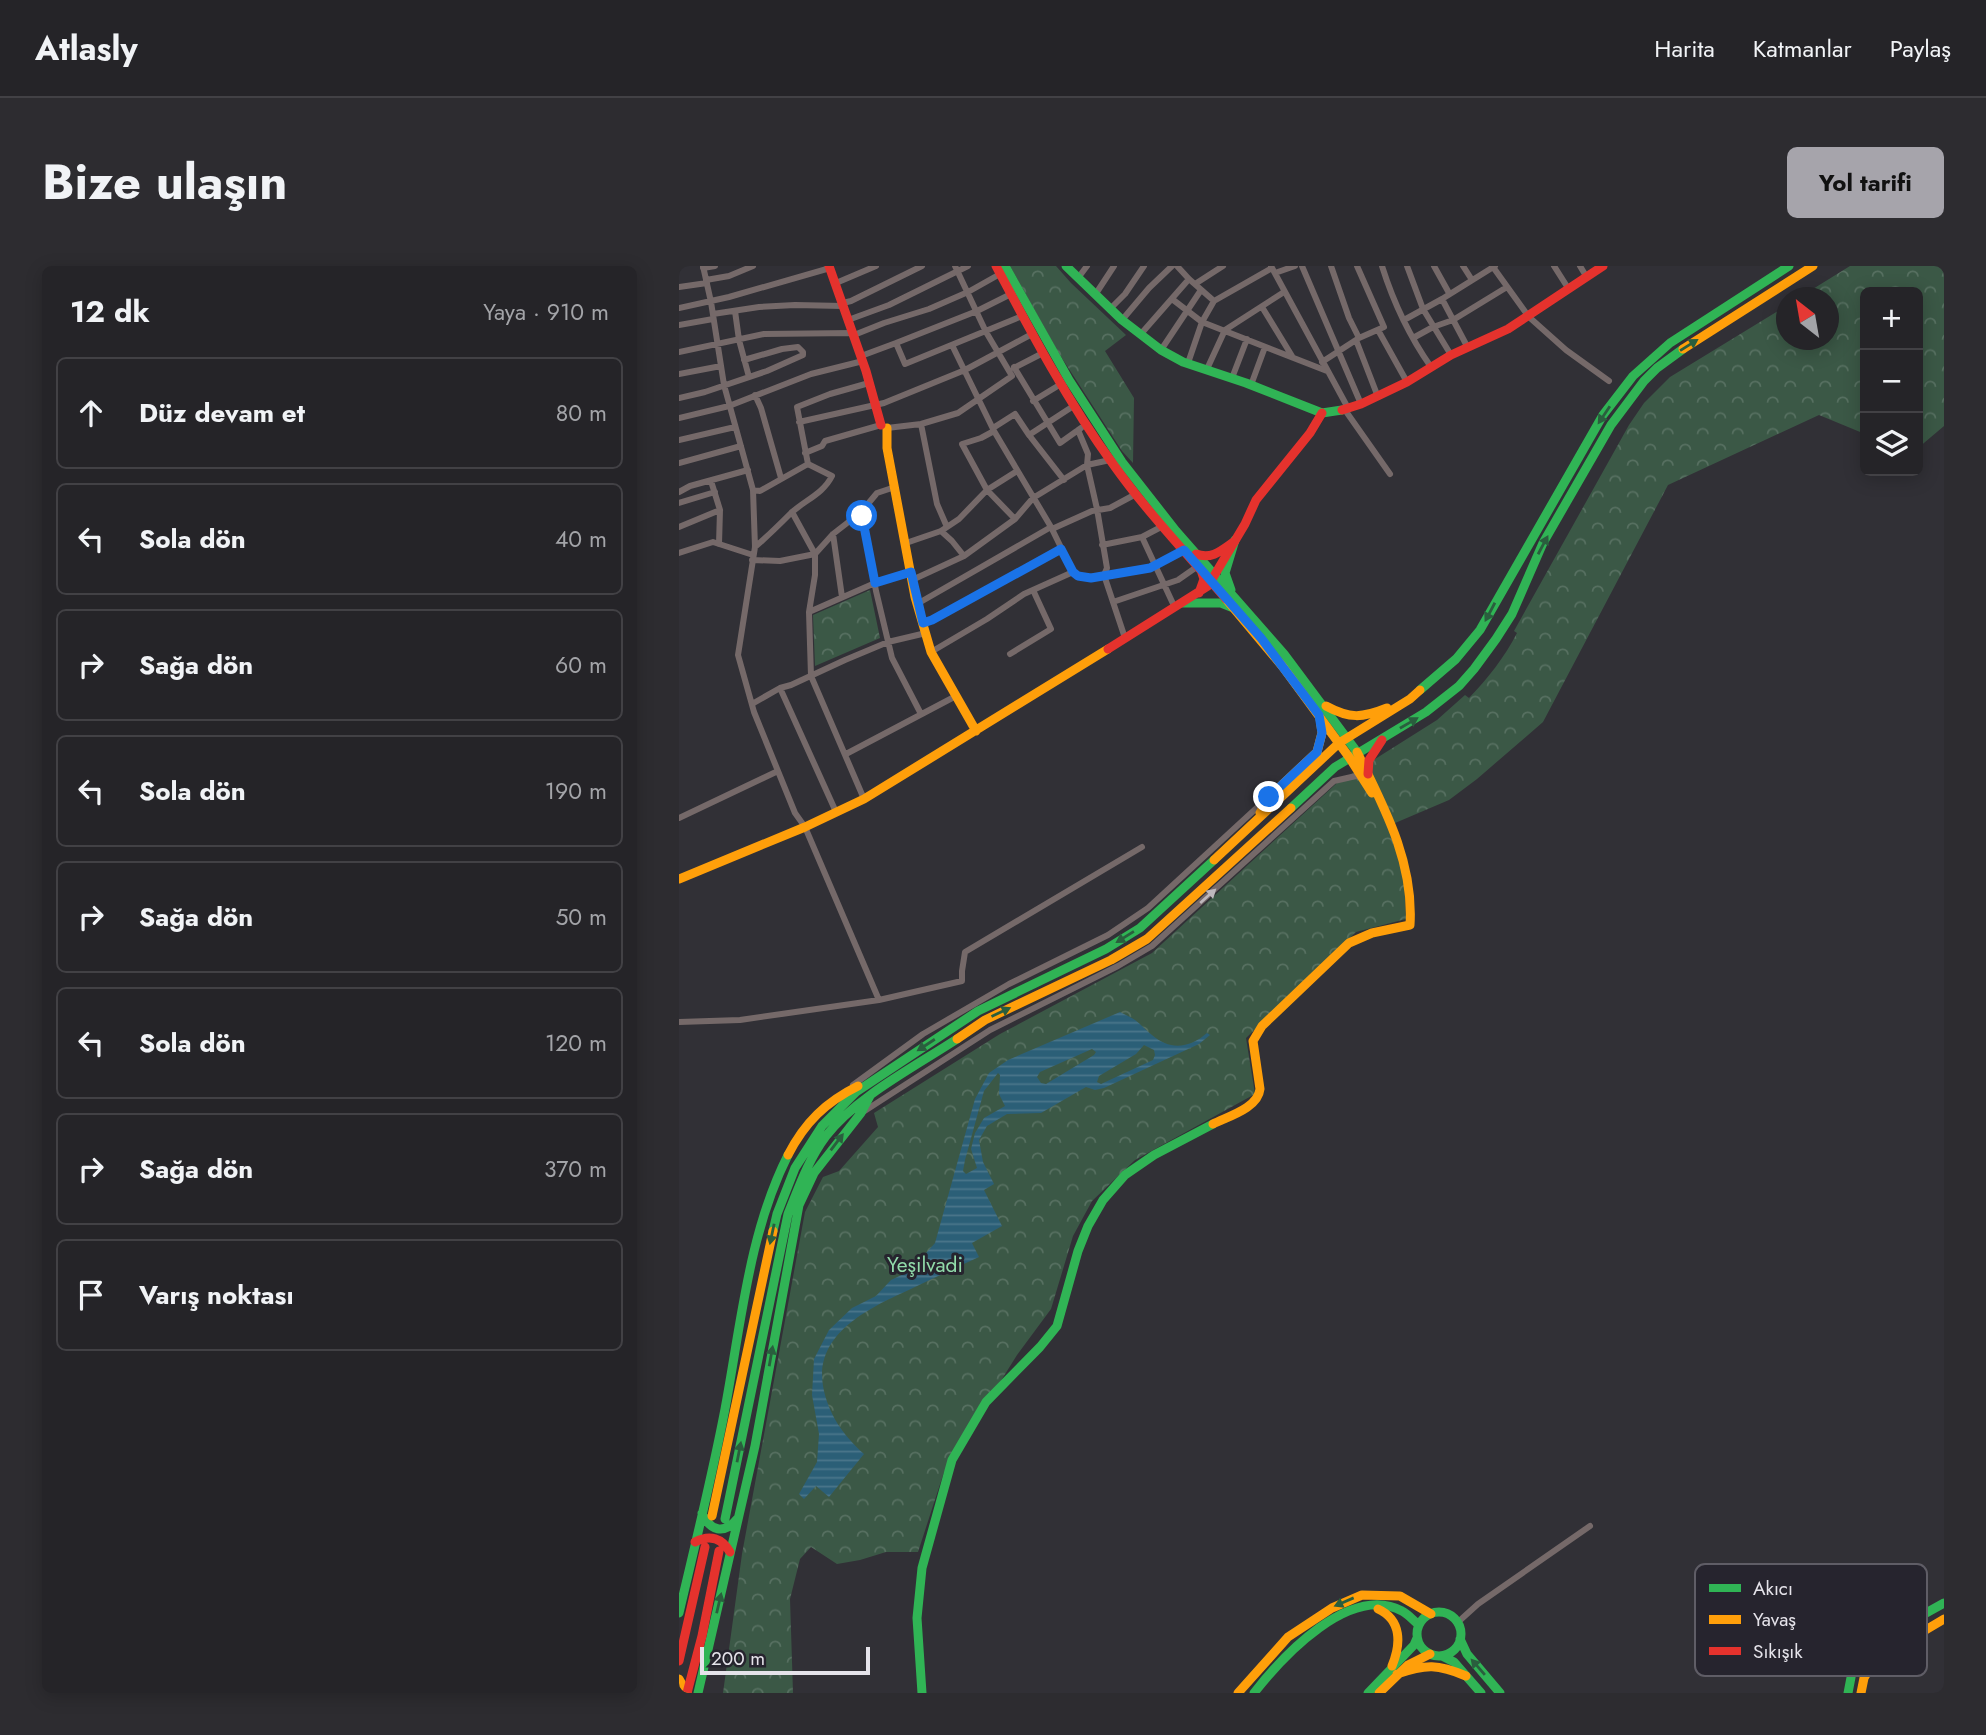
<!DOCTYPE html>
<html lang="tr">
<meta charset="utf-8">
<style>
:root{--surface:#252428;--page:#2d2c30;--text:#f1f3f6;--muted:#a3a4a8;--line:#424145;--accent:#a6a4ab}
body{margin:0;font-family:Jost,sans-serif;background:var(--page);color:var(--text)}
.controls{position:absolute;right:21px;top:21px;display:grid;overflow:hidden;border-radius:10px;box-shadow:0 4px 18px #0003}
.controls button{width:63px;height:63px;display:grid;place-items:center;padding:0;border:0;border-bottom:2px solid var(--line);background:var(--surface);color:var(--text);font:35px sans-serif}
.compass{position:absolute;left:1097px;top:21px;width:63px;height:63px;border-radius:50%;background:var(--surface);box-shadow:0 4px 18px #0003;rotate:329deg}
.scale{position:absolute;left:21px;bottom:18px;width:170px;box-sizing:border-box;padding-left:7px;border:4px solid #e5e3ea;border-top:0;font-size:19px;line-height:24px;white-space:nowrap;color:#e5e3ea;-webkit-text-stroke:5px #26242e;paint-order:stroke}
.stop{position:absolute;width:21px;height:21px;margin:-16px;border:5px solid #1a73e8;border-radius:50%;background:#fff}
.stop.end{background:#1a73e8;border-color:#fff;box-shadow:0 2px 7px #0008}
.list{margin:0;padding:0;list-style:none}
h2{display:flex;justify-content:space-between;align-items:center;height:91px;margin:0;padding:0 28px;font-size:30px}
h2 small{font-size:23px;font-weight:400;color:var(--muted)}
.list li{display:grid;grid-template-columns:46px 1fr auto;gap:21px;align-items:center;box-sizing:border-box;height:112px;margin:0 14px 14px;padding:0 14px;border:2px solid var(--line);border-radius:10px}
.list b{display:block;font-size:26px;white-space:nowrap}
.list em{font-size:23px;font-style:normal;color:var(--muted)}
.icon{flex:none;width:38px;height:38px;fill:none;stroke:currentColor;stroke-width:2;stroke-linecap:round;stroke-linejoin:round}
.map{position:relative;flex:none;width:1265px;height:1427px;overflow:hidden;border-radius:10px}
header{display:flex;align-items:center;gap:42px;box-sizing:border-box;height:98px;padding:0 35px;background:var(--surface);border-bottom:2px solid var(--line)}
header strong{font-size:33px}
nav{display:flex;gap:38px;margin-inline-start:auto;font-size:24px}
.intro{display:flex;align-items:center;justify-content:space-between;box-sizing:border-box;height:168px;padding:0 42px}
h1{margin:0;font-size:49px}
.button{padding:18px 32px;border-radius:10px;background:var(--accent);color:#111;font-size:24px;font-weight:700}
main{display:flex;gap:42px;padding:0 42px}
aside{flex:1;background:var(--surface);border-radius:10px;box-shadow:0 4px 18px #0003}
.map>svg:first-child{display:block}
.park{fill:url(#park-crowns)}
.water{fill:url(#water-rules);fill-rule:evenodd}
.lines{fill:none;stroke-linecap:round;stroke-linejoin:round}
.street{stroke:#756969;stroke-width:6}
.fast{stroke:#30b455;stroke-width:9}
.slow{stroke:#ff9f0a;stroke-width:9}
.jam{stroke:#e5322d;stroke-width:9}
.oneway{fill:#2a5e3e}
.oneway2{fill:#beb8bd}
.route{stroke:#1a73e8;stroke-width:9}
.labels{text-anchor:middle;stroke-width:6;stroke-linejoin:round;paint-order:stroke}
.park-label{font-size:21px;fill:#91dbaa;stroke:#26242e}
.key{fill:#26242e;stroke:#5f5d66;stroke-width:2}
.key-label{font-size:19px;fill:#e5e3ea}
</style>
<header>
<strong>Atlasly</strong>
<nav><a>Harita</a><a>Katmanlar</a><a>Paylaş</a></nav>
</header>
<div class="intro"><h1>Bize ulaşın</h1><a class="button">Yol tarifi</a></div>
<main>
<aside>
<h2>12 dk<small>Yaya · 910 m</small></h2>
<ul class="list">
<li><svg class="icon" aria-label="ahead" viewBox="0 0 24 24"><path d="M12 20V5M6 11l6-6 6 6"/></svg><div><b>Düz devam et</b></div><em>80 m</em></li>
<li><svg class="icon" aria-label="left" viewBox="0 0 24 24"><path d="M17 20v-9H6M10 6l-5 5 5 5"/></svg><div><b>Sola dön</b></div><em>40 m</em></li>
<li><svg class="icon" aria-label="right" viewBox="0 0 24 24"><path d="M7 20v-9h11M14 6l5 5-5 5"/></svg><div><b>Sağa dön</b></div><em>60 m</em></li>
<li><svg class="icon" aria-label="left" viewBox="0 0 24 24"><path d="M17 20v-9H6M10 6l-5 5 5 5"/></svg><div><b>Sola dön</b></div><em>190 m</em></li>
<li><svg class="icon" aria-label="right" viewBox="0 0 24 24"><path d="M7 20v-9h11M14 6l5 5-5 5"/></svg><div><b>Sağa dön</b></div><em>50 m</em></li>
<li><svg class="icon" aria-label="left" viewBox="0 0 24 24"><path d="M17 20v-9H6M10 6l-5 5 5 5"/></svg><div><b>Sola dön</b></div><em>120 m</em></li>
<li><svg class="icon" aria-label="right" viewBox="0 0 24 24"><path d="M7 20v-9h11M14 6l5 5-5 5"/></svg><div><b>Sağa dön</b></div><em>370 m</em></li>
<li><svg class="icon" aria-label="arrive" viewBox="0 0 24 24"><path d="M6 21V4h12l-3 4 3 4H6"/></svg><div><b>Varış noktası</b></div></li>
</ul>
</aside>
<div class="map">
<svg width="1265" height="1427" viewBox="0 0 1265 1427">
<defs>
<pattern id="park-crowns" width="20" height="18" patternUnits="userSpaceOnUse" patternTransform="scale(1.75)"><rect width="20" height="18" fill="#3b5846"/><path d="M2 6a3 3 0 1 1 6 0M12 15a3 3 0 1 1 6 0" fill="none" stroke="#577061"/></pattern>
<pattern id="water-rules" width="6" height="5" patternUnits="userSpaceOnUse" patternTransform="scale(1.75)"><rect width="6" height="5" fill="#2b5f77"/><path d="M0 2.5h6" fill="none" stroke="#4a768a"/></pattern>
</defs>
<rect width="100%" height="100%" fill="#313036"/>
<path class="park" d="M331 0H377L392 17 447 69 426 85 455 132 454 197 443 185 379 86Z
M1171 0H1265V160L1239 182V26H1186V168L1140 149 989 219 864 456 798 513 770 534 709 560 725 610 727 653 677 666 567 772 576 828 456 894 413 935 394 970 372 1043 338 1089 265 1206 239 1286H207L181 1294 158 1298 132 1281 121 1293 111 1333 114 1427H44L63 1288 126 946 144 911 160 905 199 861 195 847 321 768 473 687 658 517 758 454 786 429 790 432C809 412 825 392 838 367L835 365 950 159 965 137 991 111 1107 40 1108 74H1150V32L1121 31Z
M191 324 201 372 136 400 134 349Z"/>
<path class="water" d="M441 746C446 749 452 751 456 754 462 758 467 765 473 769 491 785 511 782 528 767L531 769 520 778 425 822 416 824 407 821 362 847 328 848 308 860 300 874 304 896 315 918 305 924 323 960 293 977 300 991C278 1001 257 1011 236 1021 195 1040 135 1065 144 1120 149 1148 164 1169 185 1188L150 1231 137 1220 125 1233 120 1228 138 1196 140 1168 133 1129 135 1093 150 1064 173 1042 197 1030 212 1014 231 1005 256 977 296 833 310 807 329 794ZM465 779 475 784 476 789 474 794 422 818 418 816 420 810 457 788ZM413 783 417 786 415 789 367 818 362 817 358 811 361 806ZM319 807 321 809 320 828 326 840 305 852 296 867 292 883 298 902 287 908 284 905 286 894 305 825Z"/>
<g class="lines">
<path class="street" d="M24 0 32 36 45 119 74 224 76 281 59 389 75 446 116 547 126 561 200 734
M498 0 510 13 535 35
M592 0 669 142
M623 0 682 138
M652 0 670 52 680 72
M703 0C714 35 731 71 752 101
M728 0 744 43 772 89
M755 0 770 27
M784 0 793 14
M875 0 889 22
M901 0 907 10
M814 1 850 51 887 84 930 115
M24 2 36 0
M596 7 616 0
M399 12 408 0
M27 14 50 10 74 0
M157 17 197 0
M516 18 544 0
M0 21 28 17
M332 28 298 45 217 77 226 98 343 50
M416 29 435 0
M493 33 523 56 648 105
M763 33 789 82
M164 37 172 35 243 0
M583 41 613 90
M0 42 50 31 151 2
M431 43 446 28 465 0
M56 45 60 74 70 111
M34 48 80 41 116 39 164 40
M169 54 210 39 289 0
M443 54 470 22 493 0
M725 54 763 33 816 0
M0 59 34 53
M699 64 728 116
M175 69 205 57 250 43 289 26 321 8
M461 69 510 13
M734 72 754 61 774 54 828 21
M677 74 699 131
M273 79 315 165 372 261 394 306C403 314 414 311 425 309L428 302 418 243 408 199 409 188 399 164
M482 84 522 24
M0 86 85 68 174 67
M182 90 217 77
M643 96 680 72 705 61 678 0
M509 97 523 56 535 35 593 2
M335 101 381 177 402 162
M335 102 364 87
M528 103 546 64 605 26
M0 108 42 100
M553 112 568 73
M572 119 586 81
M76 129 82 142 102 212
M0 132 26 126 88 105 124 89V86L119 81 103 83 65 94
M354 135 382 118
M666 144 711 208
M0 152 50 140 132 108 184 95
M120 156 205 137 286 104 353 68
M242 158 258 238 268 261
M314 162 336 148 350 169 385 214
M315 165 302 172 283 178 308 224 336 253 354 232 408 199 431 194
M350 169 396 139
M0 174 56 161
M126 187 143 180 146 175 202 159 208 162 242 158 279 147 333 110 307 66 276 0
M0 197 62 180
M129 198 118 141 151 128 190 117
M32 215 41 244 40 278
M74 224 81 225 129 198
M0 226 11 220 69 204
M0 237 36 226
M113 246 136 288V309L130 346
M183 250 197 325 213 392 242 448
M0 261 41 244
M373 263 413 245 431 242 457 228
M262 265 273 275 285 290
M154 268 163 331
M463 271 496 342
M227 277 262 265 280 253 308 224 338 205
M423 279 463 271 484 260
M76 281C89 270 100 259 112 247 126 234 144 228 153 210L129 198
M0 287 34 276 74 289
M73 294 101 295 136 288 154 268 172 254 183 250V245L198 227 216 221
M233 314 285 290 336 253
M434 336 499 314 519 300
M238 338 372 261
M244 357 253 354 382 283
M446 372 425 309 471 302 505 284
M252 386 308 353 345 328 394 306
M331 388 372 363 354 324
M101 422 157 546
M73 438 101 422 112 419 166 394 209 376 247 367
M167 488 277 430
M185 533 132 410 130 346 196 317 232 306
M0 552 99 505
M0 756 61 754 200 734 283 715V705L286 686 463 581
M174 819 244 768 330 718 429 669 469 642 583 537
M184 846 311 764 439 700 473 680 655 515 677 510 683 512
M778 1357 799 1338 911 1260"/>
<path class="fast" d="M326 0 390 114 443 196 497 265 605 388 678 486
M387 0 443 54 482 84 504 96 567 117 643 147 663 144
M552 324 546 307 556 274
M504 337H542L552 341
M741 424 777 393 801 364 924 149 954 110 991 77 1110 0
M612 542 656 501 747 446 780 420 795 403 817 373 833 348 864 277 932 159 965 115 978 102 1004 83
M94 965 98 948 116 902 143 860 177 826 299 745 427 683 461 662 535 594
M23 1247C31 1265 45 1269 58 1253
M46 1253 109 948C120 921 129 894 147 870 177 831 237 800 278 773
M738 1368a22 22 0 1 1 44 0a22 22 0 1 1-44 0Z
M0 1347C16 1279 33 1211 46 1143 62 1058 70 966 109 889
M781 1373 788 1388 821 1427
M763 1390 775 1396 802 1427
M19 1427 76 1180 120 939 135 907 182 847 191 830
M243 1427 238 1352 243 1302 273 1194 307 1136 361 1081 378 1060 399 985 409 960 424 934 446 909 475 889 534 858
M575 1427C603 1391 671 1317 723 1345 729 1348 735 1355 740 1359
M689 1427 735 1379 738 1372
M1169 1427 1174 1401 1193 1377 1265 1337"/>
<path class="slow" d="M1004 83 1134 0
M208 162V182L236 331 252 386 297 465
M547 333 604 401 670 491
M647 440C671 453 683 452 708 442
M670 491 693 527
M581 547 590 531 638 486 643 467 641 452
M535 594 660 477 731 433 741 424
M0 613 126 561 185 533 429 383
M278 773 306 754 432 694 468 673 612 542
M534 858C550 850 579 842 581 823L574 775 583 760 670 677 693 667 731 659C735 596 705 541 678 486
M109 889C126 856 147 836 179 820
M33 1250 94 965
M699 1343C723 1354 722 1378 713 1400
M718 1408C747 1398 759 1398 787 1410
M0 1413 8 1427
M559 1427 609 1371 653 1342 683 1329 721 1330 752 1348
M700 1427 729 1399 751 1388
M1182 1427 1185 1412 1196 1394 1265 1353"/>
<path class="jam" d="M150 0 187 105 202 159
M317 0C353 68 389 136 434 198 468 246 509 289 547 333
M663 144 682 138 728 116 772 89 829 63 924 0
M517 288C533 294 543 284 556 275
M520 327 525 313 522 304
M429 383 529 320 566 258 577 234 631 167 643 147
M689 508 690 494 703 474
M16 1276C31 1268 43 1272 51 1286
M0 1395 26 1281
M8 1427 23 1370 40 1285"/>
</g>
<defs><path id="oneway-solid" d="M-6-.8H1V-3.2L6.5 0L1 3.2V.8H-6Z" transform="scale(1.75)"/></defs>
<g class="oneway">
<use href="#oneway-solid" transform="translate(1010 79) rotate(-32)"/>
<use href="#oneway-solid" transform="translate(925 149) rotate(124)"/>
<use href="#oneway-solid" transform="translate(864 279) rotate(-62)"/>
<use href="#oneway-solid" transform="translate(811 346) rotate(118)"/>
<use href="#oneway-solid" transform="translate(730 457) rotate(-30)"/>
<use href="#oneway-solid" transform="translate(446 671) rotate(148)"/>
<use href="#oneway-solid" transform="translate(322 746) rotate(-25)"/>
<use href="#oneway-solid" transform="translate(247 779) rotate(147)"/>
<use href="#oneway-solid" transform="translate(158 876) rotate(-53)"/>
<use href="#oneway-solid" transform="translate(93 968) rotate(102)"/>
<use href="#oneway-solid" transform="translate(92 1090) rotate(-80)"/>
<use href="#oneway-solid" transform="translate(60 1186) rotate(-79)"/>
<use href="#oneway-solid" transform="translate(665 1336) rotate(157)"/>
<use href="#oneway-solid" transform="translate(40 1337) rotate(-77)"/>
<use href="#oneway-solid" transform="translate(799 1401) rotate(-131)"/>
</g>
<use class="oneway2" href="#oneway-solid" transform="translate(529 630) rotate(-42)"/>
<g class="lines">
<path class="route" d="M183 250 196 317 232 306 244 357 253 354 382 283 394 306 399 310 412 312 471 302 505 284 582 372 640 449 643 467 638 486 590 531"/>
</g>
<g class="labels">
<g class="park-label">
<text x="246" y="1006">Yeşilvadi</text>
</g>
</g>
<rect x="1016" y="1298" width="232" height="112" rx="10" class="key"/>
<rect x="1030" y="1318" width="32" height="8" fill="#30b455"/>
<rect x="1030" y="1349" width="32" height="9" fill="#ff9f0a"/>
<rect x="1030" y="1381" width="32" height="8" fill="#e5322d"/>
<g class="key-label">
<text x="1074" y="1329">Akıcı</text>
<text x="1074" y="1360">Yavaş</text>
<text x="1074" y="1392">Sıkışık</text>
</g>
</svg>
<div class="controls">
<button>+</button>
<button>−</button>
<button><svg class="icon" aria-label="layers" viewBox="0 0 24 24"><path d="M12 4l9 5-9 5-9-5zM3 14l9 5 9-5"/></svg></button>
</div>
<svg class="compass" viewBox="-18 -18 36 36"><path d="M0-13l5 13h-10z" fill="#e53935"/><path d="M0 13l5-13h-10z" fill="#a3a4a8"/></svg>
<div class="scale">200 m</div>
<div class="stop" style="left:183px;top:250px"></div>
<div class="stop end" style="left:590px;top:531px"></div>
</div>
</main>
